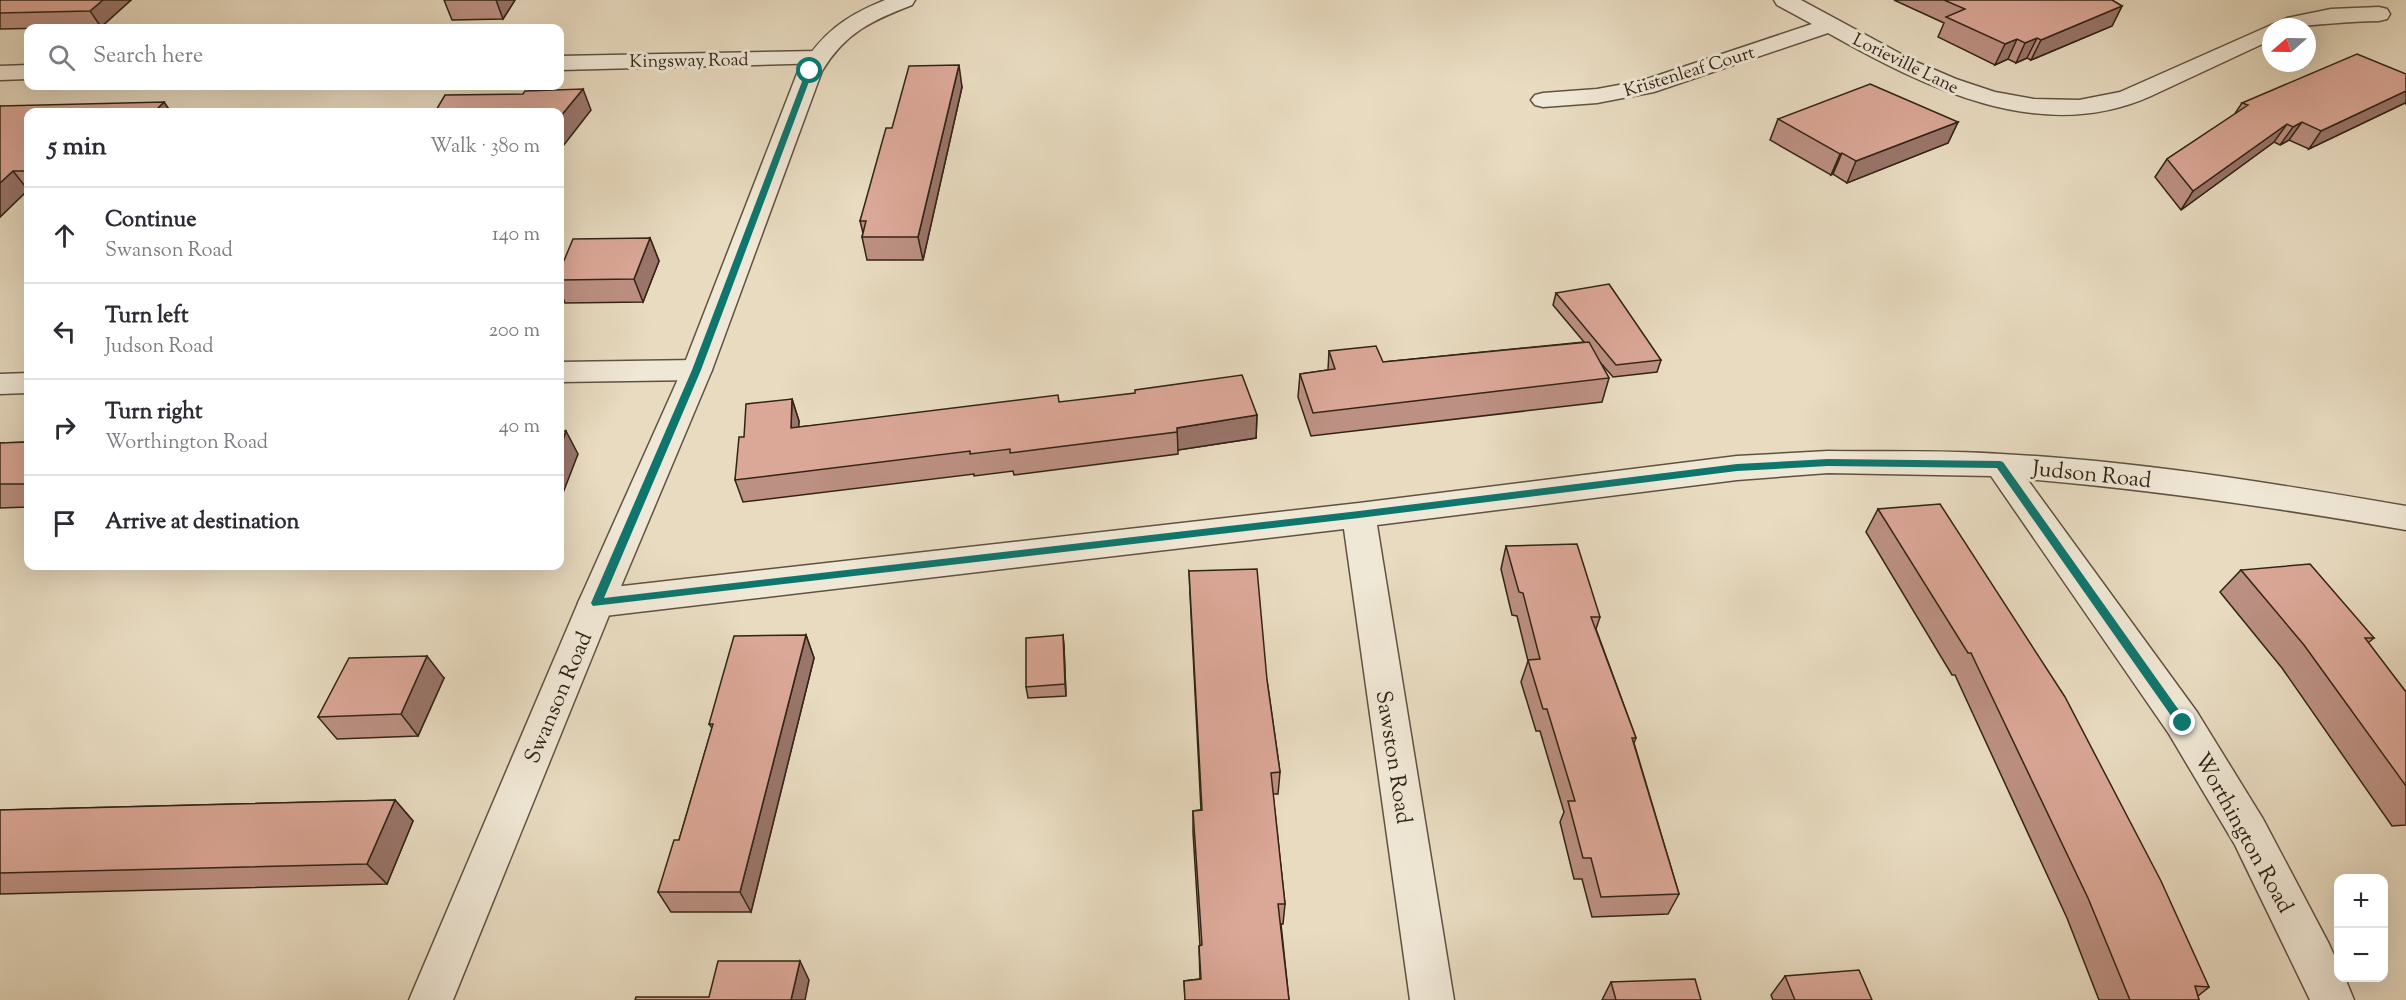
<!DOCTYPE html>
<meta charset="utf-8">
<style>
:root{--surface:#fff;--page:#f2f2f3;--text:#2b2b33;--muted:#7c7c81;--line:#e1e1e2}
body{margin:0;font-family:"Sorts Mill Goudy",serif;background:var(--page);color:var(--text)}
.controls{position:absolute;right:18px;bottom:18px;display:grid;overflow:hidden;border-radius:12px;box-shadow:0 6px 24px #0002}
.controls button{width:54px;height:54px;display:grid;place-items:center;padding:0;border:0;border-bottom:2px solid var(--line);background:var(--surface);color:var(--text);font:30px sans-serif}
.compass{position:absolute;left:2262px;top:18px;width:54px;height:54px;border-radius:50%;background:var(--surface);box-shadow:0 6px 24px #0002;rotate:250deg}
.stop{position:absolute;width:18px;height:18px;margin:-14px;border:4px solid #0f766e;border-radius:50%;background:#fff}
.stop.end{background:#0f766e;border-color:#fff;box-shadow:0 2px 6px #0008}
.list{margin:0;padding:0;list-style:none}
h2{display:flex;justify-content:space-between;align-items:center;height:78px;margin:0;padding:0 24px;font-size:26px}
h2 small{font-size:20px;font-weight:400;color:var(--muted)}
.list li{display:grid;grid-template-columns:39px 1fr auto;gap:18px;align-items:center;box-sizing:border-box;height:96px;padding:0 24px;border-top:2px solid var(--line)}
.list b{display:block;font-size:22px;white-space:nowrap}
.list p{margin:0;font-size:20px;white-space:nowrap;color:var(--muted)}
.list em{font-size:20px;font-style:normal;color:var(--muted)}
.icon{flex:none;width:33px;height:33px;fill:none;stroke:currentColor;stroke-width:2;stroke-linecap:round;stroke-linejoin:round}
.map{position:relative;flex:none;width:2406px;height:1000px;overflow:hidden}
.search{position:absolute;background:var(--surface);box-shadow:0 6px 24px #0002;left:24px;top:24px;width:540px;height:66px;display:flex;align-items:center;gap:15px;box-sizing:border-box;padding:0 21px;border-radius:12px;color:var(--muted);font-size:22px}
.panel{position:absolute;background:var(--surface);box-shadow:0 6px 24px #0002;left:24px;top:108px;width:540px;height:462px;border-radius:12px}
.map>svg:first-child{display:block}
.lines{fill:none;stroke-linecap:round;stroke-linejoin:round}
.minor-casing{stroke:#605240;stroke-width:3}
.tertiary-casing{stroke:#605240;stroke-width:3}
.minor{fill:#f0e8d6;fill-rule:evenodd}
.tertiary{fill:#f0e8d6;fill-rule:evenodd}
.wall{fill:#bc9082;stroke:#322415;stroke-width:1.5}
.shaded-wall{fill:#99756a;stroke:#322415;stroke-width:1.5}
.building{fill:#dba797;stroke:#322415;stroke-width:1.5}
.route{fill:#0f766e}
.labels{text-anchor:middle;stroke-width:6;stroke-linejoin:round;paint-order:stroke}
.far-street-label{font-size:18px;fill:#322415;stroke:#f0e8d6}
.street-label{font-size:22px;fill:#322415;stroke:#f0e8d6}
</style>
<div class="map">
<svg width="2406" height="1000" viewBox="0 0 2406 1000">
<rect width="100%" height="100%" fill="#e8dbc0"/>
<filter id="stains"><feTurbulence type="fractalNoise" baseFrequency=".00333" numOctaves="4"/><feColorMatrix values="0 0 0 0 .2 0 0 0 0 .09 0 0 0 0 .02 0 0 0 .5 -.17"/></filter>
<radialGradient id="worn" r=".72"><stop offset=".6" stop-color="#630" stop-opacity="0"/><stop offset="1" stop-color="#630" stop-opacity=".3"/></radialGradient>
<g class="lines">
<g class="minor-casing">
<path id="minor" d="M1774 0H1801L1914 61 1956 79 1995 92 2034 99 2079 100 2120 92 2287 18 2331 9 2379 7 2387 9 2390 14 2387 19 2379 21C2343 21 2307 27 2271 27V40L2151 96C2041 146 1924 87 1828 33L1654 92 1597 103 1543 107 1535 105 1531 100 1535 95 1543 93 1597 89 1641 81 1812 24 1777 5Z
M818 51 826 53 829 58 826 63 560 70V56Z
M28 65V79L0 80V66Z
M697 360 708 363 712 370 708 377 697 380 560 382V362Z
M28 373V393L0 394V374Z
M1828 451C1885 452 1943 450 2001 454 2137 461 2272 483 2406 506V530C2280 508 2155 490 2027 479L2197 712 2263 819 2329 944 2338 964V978H2345L2354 1000H2310L2235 845 2169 734 1991 476 1828 473 1737 480 1377 525 1454 1000H1410L1344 529 596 617 583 613 578 603 583 593 596 589 1359 503 1737 456Z"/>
</g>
<g class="tertiary-casing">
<path id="tertiary" d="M885 0H915L912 5C871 21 846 32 822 71L712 370 614 603 453 1000H409L578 603 682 370 798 71C823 33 843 17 885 0Z"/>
</g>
<use href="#minor" class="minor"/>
<use href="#tertiary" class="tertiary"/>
</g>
<path class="wall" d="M0 0H131L101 27 0 29Z
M444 0H515L503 19 452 20Z
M1894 0H2112L2122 6 2112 26 2031 60 2027 58 2016 63 2008 59 1995 65 1938 37 1944 23Z
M2406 74V104L2405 103 2309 149 2289 140 2280 145 2274 142 2181 210 2155 177 2167 159 2234 115 2242 103Z
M962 87 923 260H867L862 237 863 233 860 221 892 128Z
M0 106 28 112V190L0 217Z
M1778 119 1958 122 1948 143 1847 183 1833 174 1831 175 1770 140Z
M650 238 659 261 643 302 565 303 560 290V270Z
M1556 293 1661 360 1657 372 1613 377 1599 361 1609 378 1602 402 1311 436 1298 397 1300 374 1328 370 1329 351 1383 362 1584 342 1553 305Z
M792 399 799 421 798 427 1059 402 1257 415 1256 438 1178 450V454L1014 475 1013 471 974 476V474L743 502 735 480 744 437Z
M28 442V507L0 508V443Z
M1878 509 2209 987 2198 996 2199 1000H2099L2067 918 1955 675H1952L1866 532Z
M1506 546 1600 617 1596 629 1636 738 1634 743 1679 894 1668 914 1592 917 1582 879H1574L1560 822 1564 812 1540 731H1536L1521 682 1528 661 1517 616 1512 615 1501 569Z
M2241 570 2374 638 2368 643 2406 692V825L2392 826 2282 668 2220 592Z
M1189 571 1267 680 1280 772 1278 794H1273L1285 904 1283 924H1281L1289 1000H1185L1184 981 1200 979 1199 946H1200L1193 832V811L1201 810 1190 594Z
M806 635 814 658 751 912H671L658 892 679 840 712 728 709 724Z
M1063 635 1064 647 1066 696 1028 698 1026 687Z
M444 678 418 736 337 739 318 717Z
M395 800 413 821 387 884 0 894V810Z
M1785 976 1872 1000H1773L1771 995Z
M1611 982 1701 1000H1602Z"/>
<path class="shaded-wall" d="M103 0H131L101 27 90 11Z
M496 0H515L503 19Z
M2122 6 2112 26 2031 60 2041 40Z
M2037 38 2027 58 2016 63 2025 43Z
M2017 39 2008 59 1995 65 2005 44Z
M959 65 962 87 923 260 918 237Z
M583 89 591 110 560 150V117Z
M2406 91V101L2405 103 2309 149 2321 131Z
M164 102 171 112H154Z
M1958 122 1948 143 1847 183 1856 161Z
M2302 122 2289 140 2280 145 2293 127Z
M2287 124 2274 142 2181 210 2193 191Z
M1842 153 1833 174 1831 175 1840 154Z
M13 171 28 190 0 217V183Z
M650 238 659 261 643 302 634 279Z
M792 399 799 421 798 450 791 428Z
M1257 415 1256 438 1178 450 1177 428Z
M566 431 578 454 563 493 560 487V448Z
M806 635 814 658 751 912 740 892Z
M1063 635 1064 647 1066 696 1065 684Z
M427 656 444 678 418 736 401 714Z
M395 800 413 821 387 884 367 864Z
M800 961 809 980 805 1000H791Z"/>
<path class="building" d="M0 0H103L90 11 0 13Z
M1944 0H2112L2122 6 2041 40 2037 38 2025 43 2017 39 2005 44 1946 17 1965 9Z
M2357 54 2406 74V91L2321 131 2302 122 2293 127 2287 124 2193 191 2167 159 2248 105 2242 103Z
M959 65 918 237H862L866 221H860L886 128H892L909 66Z
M1870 84 1958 122 1856 161 1842 153 1840 154 1778 119Z
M583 89 560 117V112H435L445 95 523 94 525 91Z
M164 102 154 112H28V171H13L0 183V106Z
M650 238 634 279 560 280V270L573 239Z
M1609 284 1661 360 1616 365 1556 293Z
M1589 342 1609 378 1313 413 1300 374 1335 369 1329 351 1376 346 1383 362Z
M1242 375 1257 415 1177 428V432L1057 447 1010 453V449L970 454V451L735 480 739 437H744L746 404 792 399 791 428 1058 395 1059 402 1135 393V390Z
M560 431H566L560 448Z
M28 442V484H0V443Z
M1940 504 2065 697 2161 881 2209 987 2195 986 2199 1000H2130L2088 898 1971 653H1968L1878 509Z
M1577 544 1600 617H1591L1636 738H1632L1679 894 1601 897 1591 858H1583L1568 801H1575L1547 709H1543L1528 660 1540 659 1523 593 1519 592 1506 546Z
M2310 564 2374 638H2365L2406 692V786L2304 645 2241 570Z
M1257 569 1267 680 1280 772 1271 773 1285 904H1278L1289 1000H1185L1184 981 1201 979 1199 946 1202 945 1193 811 1202 810 1189 571Z
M806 635 740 892H658L674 840H679L713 724H709L734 636Z
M1063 635 1065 684 1026 687V638Z
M427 656 401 714 318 717 349 658Z
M395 800 367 864 0 873V810Z
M718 961H800L791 1000H635L636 997H709Z
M1859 970 1872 1000H1795L1785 976Z
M1695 979 1701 1000H1616L1611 982Z"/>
<path class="route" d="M810 69 813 71 701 370 604 598 1359 511 1737 464 1828 459 2000 461 2003 462 2188 723 2183 728 2179 727 1997 468 1828 466 1737 471 1359 518 593 606 591 603 692 370 806 71Z"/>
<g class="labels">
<g class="far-street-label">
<text transform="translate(689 60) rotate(-1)" y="6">Kingsway Road</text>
<text transform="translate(1906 63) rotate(26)" y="6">Lorieville Lane</text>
<text transform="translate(1689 71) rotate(-17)" y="6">Kristenleaf Court</text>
</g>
<g class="street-label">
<text transform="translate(2092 473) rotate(6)" y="8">Judson Road</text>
<text transform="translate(557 697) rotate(-67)" y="8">Swanson Road</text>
<text transform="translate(1395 757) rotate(81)" y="8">Sawston Road</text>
<text transform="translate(2245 832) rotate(61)" y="8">Worthington Road</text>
</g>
</g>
<rect width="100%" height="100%" filter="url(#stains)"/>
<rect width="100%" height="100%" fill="url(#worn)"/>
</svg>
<div class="controls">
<button>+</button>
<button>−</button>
</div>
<svg class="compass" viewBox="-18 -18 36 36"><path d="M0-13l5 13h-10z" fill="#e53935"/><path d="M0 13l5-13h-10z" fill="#7c7c81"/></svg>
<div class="stop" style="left:810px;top:71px"></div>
<div class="stop end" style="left:2183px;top:723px"></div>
<div class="search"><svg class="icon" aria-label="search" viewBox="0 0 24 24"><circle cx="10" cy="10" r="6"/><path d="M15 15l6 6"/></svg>Search here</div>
<section class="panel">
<h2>5 min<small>Walk · 380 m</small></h2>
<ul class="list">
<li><svg class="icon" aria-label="ahead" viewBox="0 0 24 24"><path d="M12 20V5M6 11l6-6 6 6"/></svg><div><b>Continue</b><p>Swanson Road</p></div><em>140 m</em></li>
<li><svg class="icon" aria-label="left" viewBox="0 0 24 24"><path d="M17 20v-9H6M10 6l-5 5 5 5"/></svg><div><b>Turn left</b><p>Judson Road</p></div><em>200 m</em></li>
<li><svg class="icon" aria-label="right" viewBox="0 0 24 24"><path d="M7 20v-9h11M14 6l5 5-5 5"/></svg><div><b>Turn right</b><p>Worthington Road</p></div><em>40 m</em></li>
<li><svg class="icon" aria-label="arrive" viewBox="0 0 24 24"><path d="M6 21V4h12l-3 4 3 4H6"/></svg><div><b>Arrive at destination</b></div></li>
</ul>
</section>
</div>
